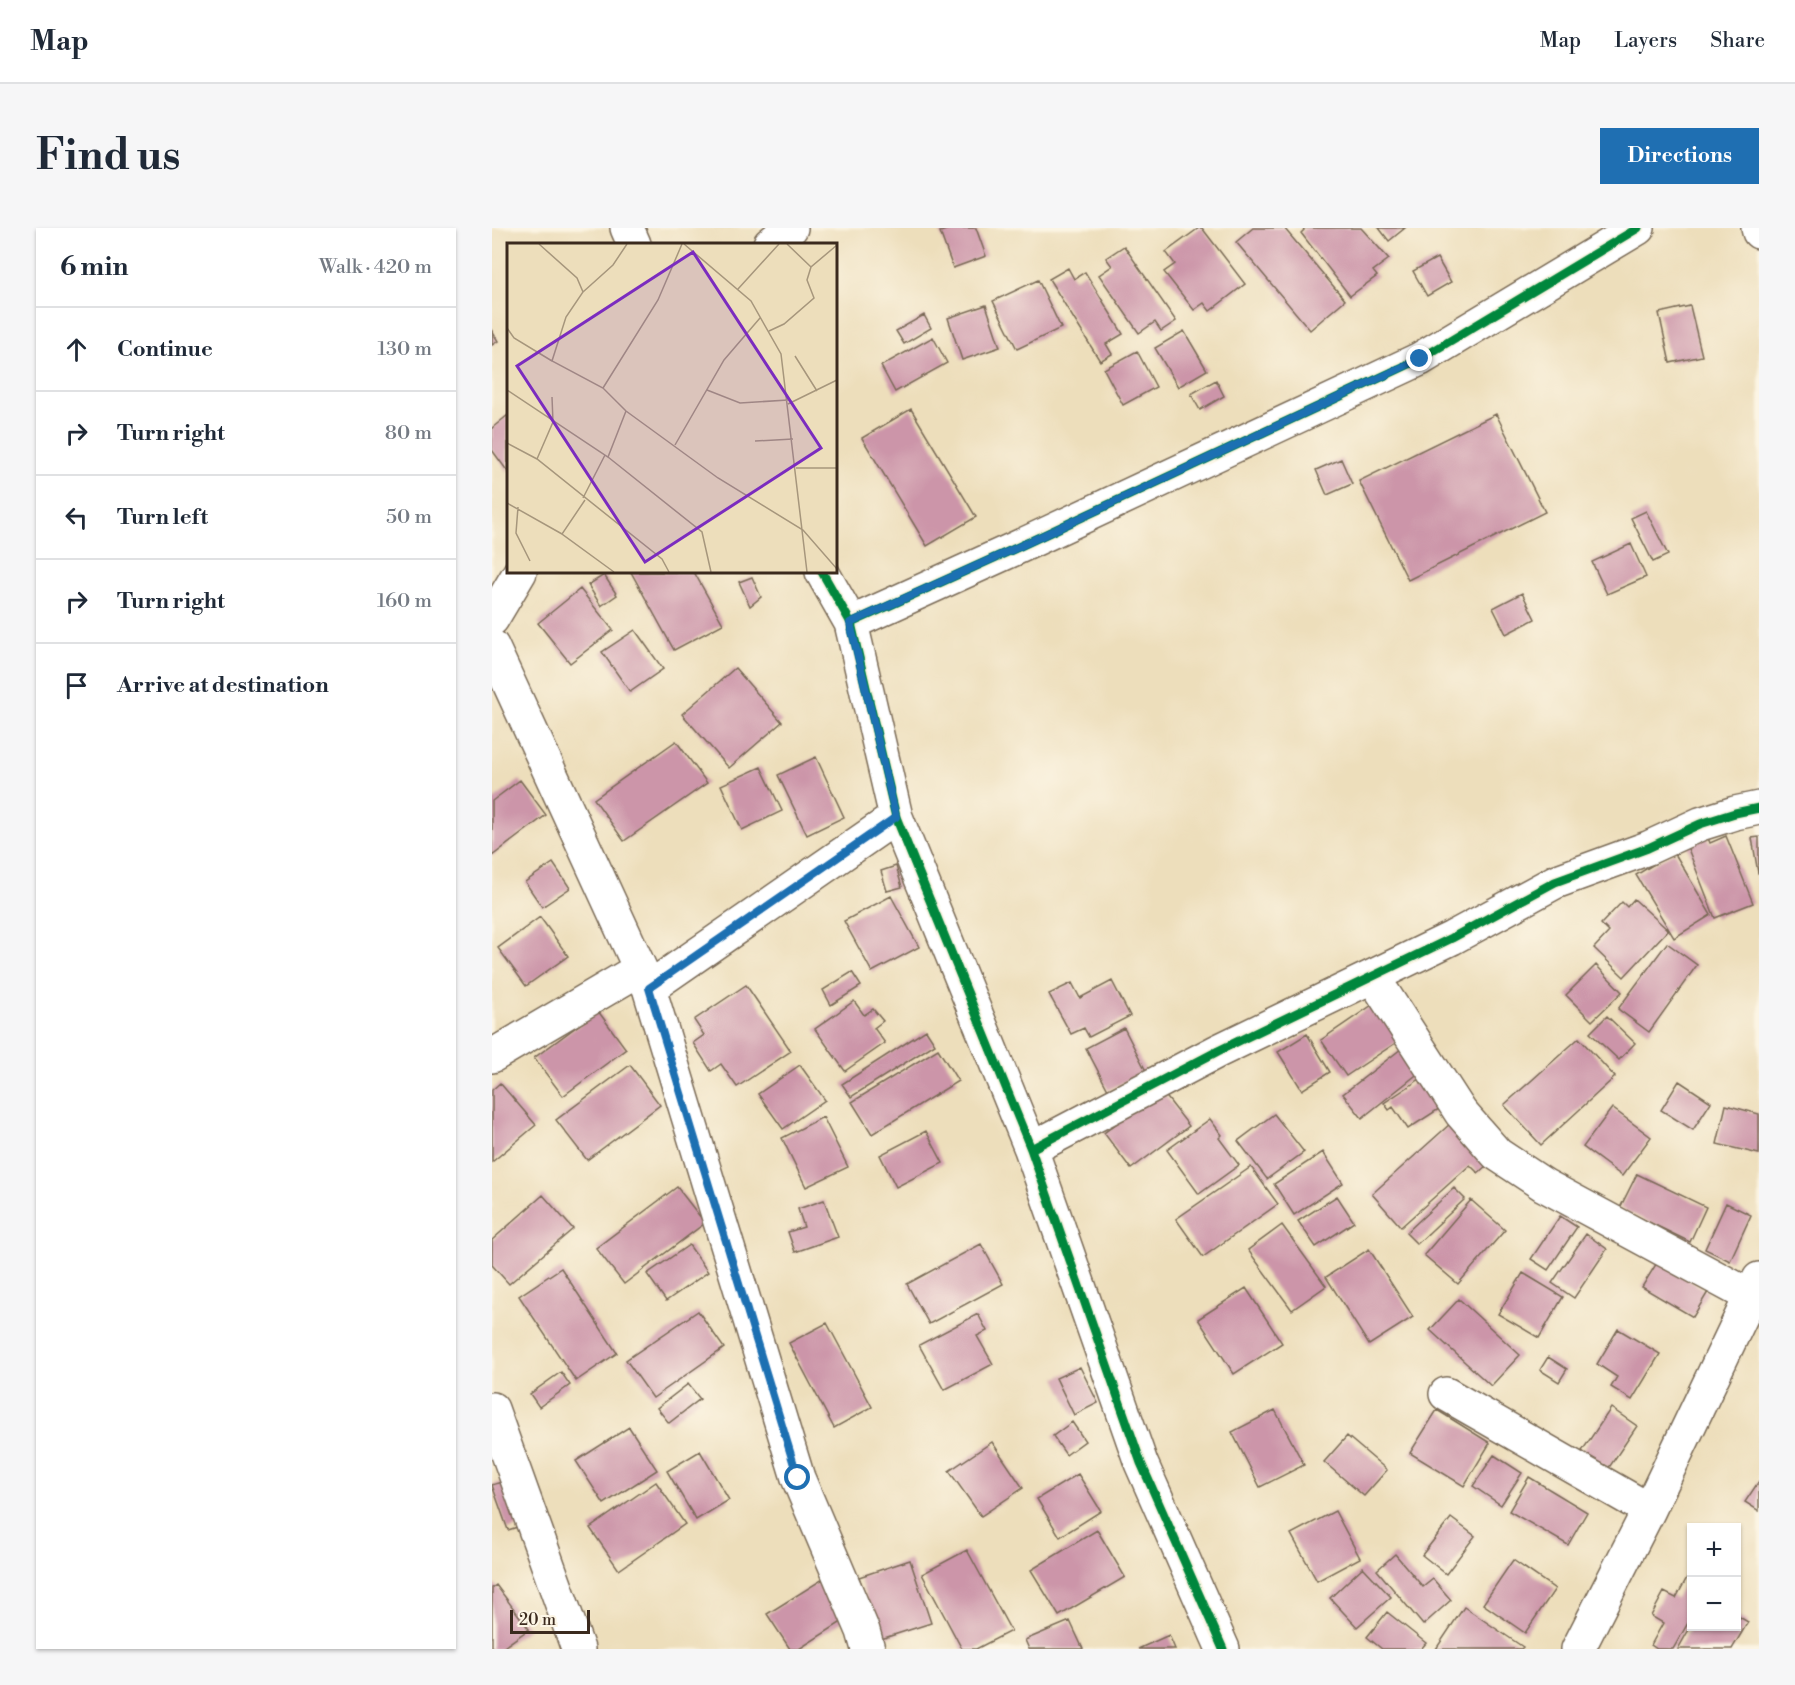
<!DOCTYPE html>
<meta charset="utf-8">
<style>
:root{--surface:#fff;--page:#f6f6f7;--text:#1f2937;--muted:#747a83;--line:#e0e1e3;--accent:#1f6fb2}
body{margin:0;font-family:"Libre Bodoni",serif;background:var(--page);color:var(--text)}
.controls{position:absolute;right:18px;bottom:18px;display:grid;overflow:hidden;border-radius:0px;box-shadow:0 2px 4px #0004}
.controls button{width:54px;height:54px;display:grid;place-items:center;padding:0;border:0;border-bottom:2px solid var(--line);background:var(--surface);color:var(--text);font:30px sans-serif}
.scale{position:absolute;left:18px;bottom:15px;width:80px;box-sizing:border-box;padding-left:6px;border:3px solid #3b2a1e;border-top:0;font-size:16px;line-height:21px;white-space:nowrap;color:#3b2a1e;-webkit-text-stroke:4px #fcf5e5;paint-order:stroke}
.stop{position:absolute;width:18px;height:18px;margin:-14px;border:4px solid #1f6fb2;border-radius:50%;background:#fff}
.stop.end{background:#1f6fb2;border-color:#fff;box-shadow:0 2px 6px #0008}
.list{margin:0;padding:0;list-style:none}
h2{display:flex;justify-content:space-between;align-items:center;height:78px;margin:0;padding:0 24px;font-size:26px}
h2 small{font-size:20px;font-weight:400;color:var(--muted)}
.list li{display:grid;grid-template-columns:39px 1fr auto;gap:18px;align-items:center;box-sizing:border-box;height:84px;padding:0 24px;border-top:2px solid var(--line)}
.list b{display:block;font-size:22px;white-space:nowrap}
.list em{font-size:20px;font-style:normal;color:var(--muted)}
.icon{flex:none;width:33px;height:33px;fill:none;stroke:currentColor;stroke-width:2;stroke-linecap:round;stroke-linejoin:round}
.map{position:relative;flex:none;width:1267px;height:1421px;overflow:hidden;border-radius:0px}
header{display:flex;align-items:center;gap:36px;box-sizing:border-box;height:84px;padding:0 30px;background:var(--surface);border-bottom:2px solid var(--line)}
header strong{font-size:28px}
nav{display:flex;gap:33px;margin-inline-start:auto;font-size:21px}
.intro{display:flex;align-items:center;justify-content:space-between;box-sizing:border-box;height:144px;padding:0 36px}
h1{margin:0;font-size:42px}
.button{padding:15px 27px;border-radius:0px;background:var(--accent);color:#fff;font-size:21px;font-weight:700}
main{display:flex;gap:36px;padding:0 36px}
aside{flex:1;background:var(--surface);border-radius:0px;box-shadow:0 2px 4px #0004}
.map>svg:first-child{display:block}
.building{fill:#cc95a9}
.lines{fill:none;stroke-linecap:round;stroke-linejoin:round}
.minor-casing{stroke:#796955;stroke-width:36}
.minor{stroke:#fff;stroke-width:33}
.cycleway-casing{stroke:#fcf5e5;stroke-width:13}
.cycleway{stroke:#00873e;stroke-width:9}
.route{stroke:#1f6fb2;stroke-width:8}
.inset-road{fill:none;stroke:#a6967c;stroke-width:1.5}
.view{fill:#7b2cbf;fill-opacity:0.15;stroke:#7b2cbf;stroke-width:3}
.inset-edge{fill:none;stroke:#3b2a1e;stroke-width:3}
</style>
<header>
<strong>Map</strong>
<nav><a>Map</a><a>Layers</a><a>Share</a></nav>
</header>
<div class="intro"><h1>Find us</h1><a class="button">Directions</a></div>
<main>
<aside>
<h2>6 min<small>Walk · 420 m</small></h2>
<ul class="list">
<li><svg class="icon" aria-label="ahead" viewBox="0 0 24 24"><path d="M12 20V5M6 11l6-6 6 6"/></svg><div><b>Continue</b></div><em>130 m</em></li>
<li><svg class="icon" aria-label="right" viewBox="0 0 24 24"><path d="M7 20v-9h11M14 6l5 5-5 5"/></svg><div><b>Turn right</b></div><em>80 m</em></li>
<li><svg class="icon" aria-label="left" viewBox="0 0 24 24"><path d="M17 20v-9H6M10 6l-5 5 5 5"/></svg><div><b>Turn left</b></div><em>50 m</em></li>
<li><svg class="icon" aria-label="right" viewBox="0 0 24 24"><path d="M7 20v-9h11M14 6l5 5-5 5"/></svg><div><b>Turn right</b></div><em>160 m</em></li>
<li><svg class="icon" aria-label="arrive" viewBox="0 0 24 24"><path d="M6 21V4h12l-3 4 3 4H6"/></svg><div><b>Arrive at destination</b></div></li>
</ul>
</aside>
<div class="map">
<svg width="1267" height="1421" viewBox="0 0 1267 1421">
<rect width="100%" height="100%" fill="#fcf5e5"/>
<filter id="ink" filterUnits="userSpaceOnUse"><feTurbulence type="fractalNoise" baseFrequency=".0167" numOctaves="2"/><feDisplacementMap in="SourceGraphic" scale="12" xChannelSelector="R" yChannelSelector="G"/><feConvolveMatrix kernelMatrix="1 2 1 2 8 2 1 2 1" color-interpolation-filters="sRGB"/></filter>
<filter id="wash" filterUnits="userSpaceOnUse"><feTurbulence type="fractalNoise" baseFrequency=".008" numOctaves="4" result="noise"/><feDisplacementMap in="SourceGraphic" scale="24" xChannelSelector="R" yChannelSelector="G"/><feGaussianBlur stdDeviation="1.35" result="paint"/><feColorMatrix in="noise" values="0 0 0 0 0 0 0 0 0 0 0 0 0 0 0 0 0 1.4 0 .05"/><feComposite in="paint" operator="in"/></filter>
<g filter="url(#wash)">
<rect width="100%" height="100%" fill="#eddebb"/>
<g id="blocks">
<path class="building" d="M460 0H484L494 28 461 40 448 4Z
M707 0H710L753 56 718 83 712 75 702 82 672 44 683 36 674 24Z
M761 0H792L853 72 818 102 744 14Z
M811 0H869L897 31 881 43 885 48 858 68 809 5 812 2Z
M887 0H913L897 13Z
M632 18 684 93 669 103 663 94 647 105 607 47 620 38 614 30Z
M945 30 959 54 935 68 921 43Z
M576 40 582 51 593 44 631 106 614 116 620 126 608 133 557 51Z
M546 52 569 100 525 121 501 73Z
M494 77 508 119 470 132 456 90Z
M1198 78 1210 128 1178 135 1167 85Z
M432 87 439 100 412 116 404 103Z
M0 103 6 113 0 117Z
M692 103 715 142 686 159 663 120Z
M441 109 455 135 403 164 389 138Z
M645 123 664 159 631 177 612 141Z
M724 152 732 168 708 182 699 166Z
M419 181 484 289 435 318 370 210Z
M1004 186 1053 284 916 352 867 253Z
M16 187V244L0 222V200Z
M849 231 860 256 835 267 824 242Z
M1154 283 1176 327 1161 334 1139 290Z
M1139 316 1154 349 1115 366 1100 334Z
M139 344H202L231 396 182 422Z
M112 347 125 367 109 378 96 357Z
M260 349 269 369 258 378 247 354Z
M88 361 121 402 78 435 46 395Z
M1030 365 1043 391 1014 406 1001 380Z
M143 402 171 441 138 464 110 424Z
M243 440 290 494 237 540 190 486Z
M184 513 215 555 132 613 102 571Z
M324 529 352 589 315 607 286 547Z
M269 539 290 583 250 602 229 557Z
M28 552 54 587 0 628V573Z
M1214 605 1218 615 1234 608 1261 675 1223 690 1193 613Z
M1267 609V645H1266L1260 610Z
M1182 624 1219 687 1182 710 1144 647Z
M61 635 78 660 50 679 33 654Z
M404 638 410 659 395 663 389 643Z
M399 668 427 719 380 744 352 693Z
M1142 671 1176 702 1132 749 1102 720 1117 704 1109 696 1130 674 1135 679Z
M48 689 76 728 34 758 6 720Z
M1175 715 1205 737 1157 804 1126 781Z
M1104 737 1130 764 1100 793 1074 767Z
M360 744 369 758 339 777 331 762Z
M620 753 638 788 597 809 592 800 579 806 557 766 580 755 588 770Z
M254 757 299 823 245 859 229 836 219 843 201 815 212 807 202 792Z
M362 773 372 787 381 781 391 793 382 800 393 815 353 843 323 801Z
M886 773 911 810 854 848 829 812Z
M106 783 134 821 71 868 42 830Z
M1115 788 1143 815 1127 832 1098 805Z
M632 800 654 843 616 862 594 820Z
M434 802 443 816 359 869 350 856Z
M815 806 838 844 810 862 786 824Z
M1087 810 1123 849 1049 917 1012 877Z
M446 821 466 853 380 906 360 874Z
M909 821 928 844 870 890 851 866Z
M138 837 168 877 95 932 64 892Z
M308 837 333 872 291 901 266 866Z
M934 847 953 877 916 901 901 879 897 882 892 875Z
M1187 853 1219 874 1201 902 1169 882Z
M8 855 44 897 0 934V862Z
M669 862 697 898 639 941 612 905Z
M1234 877 1267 886V926L1225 916Z
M1120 880 1159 909 1130 948 1091 919Z
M782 886 812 924 775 951 746 913Z
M331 889 356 939 314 959 290 910Z
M718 891 730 907 727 910 747 937 707 966 675 922Z
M958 896 995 937 986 945 978 937 909 999 880 966Z
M434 903 451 935 404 959 388 927Z
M831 924 851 955 802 987 782 956Z
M759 939 786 976 711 1029 684 991Z
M1145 946 1214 979 1198 1014 1128 980Z
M185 959 213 995 132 1056 104 1020Z
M962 960 973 971 925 1016 914 1005Z
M51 967 81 1001 17 1056 0 1037V1012Z
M845 968 862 994 824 1019 806 993Z
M332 972 346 1009 303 1024 296 1004 312 999 306 981Z
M979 972 1013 1002 966 1056 932 1027Z
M1234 975 1259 987 1238 1033 1213 1021Z
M1068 988 1085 999 1056 1042 1039 1031Z
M790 997 834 1058 800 1082 756 1022Z
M1094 1006 1115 1021 1082 1070 1060 1055Z
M489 1016 511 1056 437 1096 415 1056Z
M197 1017 216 1044 174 1073 155 1046Z
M877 1021 921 1089 877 1117 834 1049Z
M1166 1033 1216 1064 1201 1089 1150 1059Z
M69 1040 125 1125 84 1153 27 1068Z
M1031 1045 1071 1069 1047 1110 1006 1086Z
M754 1060 790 1115 742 1146 706 1091Z
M967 1071 1028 1127 999 1158 938 1102Z
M206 1083 232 1120 161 1170 134 1132Z
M486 1086 495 1103 485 1108 501 1136 452 1162 427 1117Z
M335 1095 380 1179 342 1200 297 1115Z
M1126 1101 1168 1126 1140 1172 1119 1159 1125 1149 1105 1136Z
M1056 1129 1075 1141 1067 1154 1048 1142Z
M588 1139 606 1175 582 1187 564 1150Z
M69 1144 78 1157 47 1179 38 1166Z
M196 1156 208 1171 177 1195 165 1180Z
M1119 1180 1145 1198 1116 1241 1090 1223Z
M783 1182 812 1237 768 1259 740 1204Z
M945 1182 998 1215 972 1258 918 1225Z
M580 1194 593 1213 574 1227 561 1208Z
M137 1199 165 1242 112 1276 84 1233Z
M855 1208 895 1242 872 1268 832 1234Z
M500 1214 531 1260 489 1288 457 1243Z
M208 1223 237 1272 204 1292 175 1243Z
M1002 1227 1030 1245 1009 1277 981 1258Z
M586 1246 609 1283 568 1309 545 1271Z
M1037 1249 1095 1284 1076 1317 1017 1283Z
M19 1251 35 1296 16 1302 0 1257Z
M1267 1253V1283L1253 1274Z
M164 1254 193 1296 127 1342 98 1300Z
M843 1283 868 1330 825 1353 799 1306Z
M959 1290 983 1308 954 1346 930 1327Z
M605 1302 633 1349 567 1388 539 1342Z
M475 1322 519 1403 484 1421H470L430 1346Z
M903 1326 931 1359 941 1351 959 1372 931 1397 885 1342Z
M418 1332 439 1395 389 1411 367 1349Z
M1021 1332 1063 1361 1033 1405 991 1376Z
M871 1339 899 1369 865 1399 838 1370Z
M1197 1346 1200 1347V1388L1181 1421H1165L1159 1417 1171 1395 1159 1388 1172 1364 1184 1370Z
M331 1351 356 1390 307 1421H298L275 1386Z
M4 1357 37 1401 9 1421H0V1360Z
M972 1379 1031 1419 1029 1421H944Z
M895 1384 934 1415 929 1421H890L875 1409Z
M1244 1387 1256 1394 1240 1421H1186L1199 1398H1244Z
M578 1393 591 1421H537L533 1412Z
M677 1407 683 1421H646Z"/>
</g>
</g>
<g filter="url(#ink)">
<use href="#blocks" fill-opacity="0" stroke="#796955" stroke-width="1.5"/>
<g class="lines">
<g class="minor-casing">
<path id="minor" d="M135 0 142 16
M1266 0 1267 4
M278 16 299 0
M330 344 359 395 404 589 539 921 649 1235 731 1421
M0 391 28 344
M359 395 522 321 928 131 1146 0
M0 418 157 760 404 589
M881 749 969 885 1005 926 1052 957 1258 1068
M157 760 306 1250 371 1403 376 1421
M0 828 148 741
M539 921 726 823 960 710 1063 654 1156 620 1208 596 1243 585 1267 580
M954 1166 1157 1282
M0 1181 86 1421
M1086 1421 1157 1282 1267 1051"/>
</g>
<use href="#minor" class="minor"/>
<g class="cycleway-casing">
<path id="cycleway" d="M330 344 359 395 404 589 539 921 649 1235 731 1421
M359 395 522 321 928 131 1146 0
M539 921 726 823 960 710 1063 654 1156 620 1208 596 1243 585 1267 580"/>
</g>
<use href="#cycleway" class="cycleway"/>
</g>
</g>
<g class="lines" filter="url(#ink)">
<path class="route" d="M306 1250 157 760 404 589 358 395 522 321 928 131"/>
</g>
<g transform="translate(15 15)">
<rect width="330" height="330" fill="#eddebb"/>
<path class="inset-road" d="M32 1 70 35 76 49 59 74 45 118 96 145 119 168 211 235 296 287 330 326M177 1 244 58 274 111 300 329M280 1 304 24M231 46 272 1M76 49 106 22 120 1M0 85 7 95 45 118M262 88 277 81 307 55 300 37 304 24 330 2M288 113 310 148M96 145 151 57 175 1M0 147 101 214 119 168M200 147 233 160 281 157M281 161 330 137M248 198 286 196M0 200 30 216 155 316 162 329M168 202 217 117 253 75M101 214 195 289 204 329M30 216 46 179 45 154M289 225H330M76 255 98 212M78 257 55 291 107 329M0 260 55 291M11 264 9 290 23 318"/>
<path class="view" d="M186 9 314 205 138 319 10 123Z"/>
<rect width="330" height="330" class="inset-edge"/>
</g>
</svg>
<div class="controls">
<button>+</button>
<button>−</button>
</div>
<div class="scale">20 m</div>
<div class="stop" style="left:306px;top:1250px"></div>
<div class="stop end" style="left:928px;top:131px"></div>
</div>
</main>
